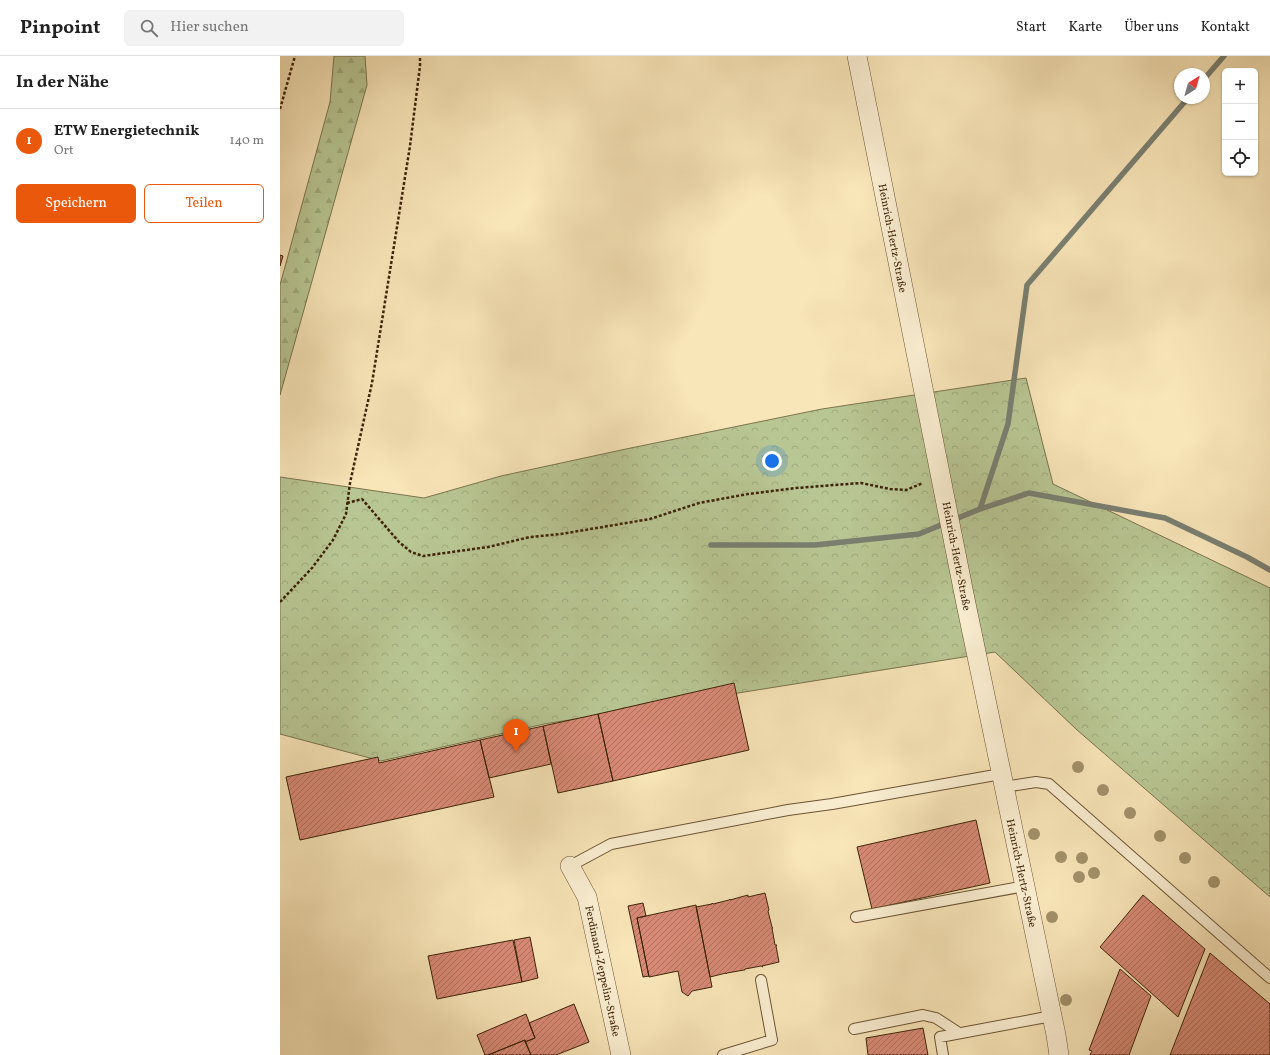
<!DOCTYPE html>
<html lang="de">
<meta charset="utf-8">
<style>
:root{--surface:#fff;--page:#f2f2f2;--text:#222;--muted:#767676;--line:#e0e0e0;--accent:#ea580c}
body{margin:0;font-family:Vollkorn,serif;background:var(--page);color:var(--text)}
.controls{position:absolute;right:12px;top:12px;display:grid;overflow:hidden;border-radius:6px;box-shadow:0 1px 3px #0004}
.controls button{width:36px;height:36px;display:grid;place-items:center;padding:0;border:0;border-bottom:1px solid var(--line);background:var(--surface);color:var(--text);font:20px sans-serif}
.compass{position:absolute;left:894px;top:12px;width:36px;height:36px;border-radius:50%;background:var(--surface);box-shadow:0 1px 3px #0004;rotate:37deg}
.you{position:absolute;left:492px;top:405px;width:14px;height:14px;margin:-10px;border:3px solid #fff;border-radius:50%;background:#1a73e8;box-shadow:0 0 0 6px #1a73e833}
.badge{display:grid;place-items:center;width:26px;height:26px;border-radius:50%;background:var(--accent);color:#fff;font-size:13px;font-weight:700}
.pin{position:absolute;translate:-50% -33px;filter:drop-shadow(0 1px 2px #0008)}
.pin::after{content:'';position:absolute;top:21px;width:14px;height:12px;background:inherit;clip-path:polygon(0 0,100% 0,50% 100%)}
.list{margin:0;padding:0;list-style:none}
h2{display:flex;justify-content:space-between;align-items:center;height:52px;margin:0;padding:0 16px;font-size:17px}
h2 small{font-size:13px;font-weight:400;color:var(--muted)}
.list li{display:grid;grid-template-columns:26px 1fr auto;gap:12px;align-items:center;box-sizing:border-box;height:64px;padding:0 16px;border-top:1px solid var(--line)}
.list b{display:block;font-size:15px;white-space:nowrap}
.list p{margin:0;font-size:13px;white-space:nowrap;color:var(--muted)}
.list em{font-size:13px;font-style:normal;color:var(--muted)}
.actions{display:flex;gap:8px;padding:12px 16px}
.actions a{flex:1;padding:9px 0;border:1px solid var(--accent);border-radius:6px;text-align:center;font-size:14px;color:var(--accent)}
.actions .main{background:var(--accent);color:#fff}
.icon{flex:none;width:22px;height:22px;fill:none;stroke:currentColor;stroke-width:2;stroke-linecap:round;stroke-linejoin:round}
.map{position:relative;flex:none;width:990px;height:999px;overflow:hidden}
header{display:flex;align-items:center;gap:24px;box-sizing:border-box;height:56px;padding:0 20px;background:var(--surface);border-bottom:1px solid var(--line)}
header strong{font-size:19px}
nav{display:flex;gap:22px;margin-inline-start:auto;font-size:14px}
.search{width:280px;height:36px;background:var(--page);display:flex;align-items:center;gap:10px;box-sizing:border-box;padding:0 14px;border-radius:6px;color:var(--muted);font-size:15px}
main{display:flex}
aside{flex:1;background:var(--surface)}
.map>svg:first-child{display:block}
.forest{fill:url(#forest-firs);stroke:#7b744d}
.park{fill:url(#park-crowns);stroke:#7b744d}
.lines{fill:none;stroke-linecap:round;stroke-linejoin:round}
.stream{stroke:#797f71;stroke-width:5.5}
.building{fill:url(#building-hatch);stroke:#3e2307}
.service-casing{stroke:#6c5433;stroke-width:12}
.minor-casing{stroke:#6c5433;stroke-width:20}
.path{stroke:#3e2307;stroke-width:2.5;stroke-dasharray:3 2;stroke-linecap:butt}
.service{stroke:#faeed1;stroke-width:10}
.minor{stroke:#faeed1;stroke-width:19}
.tree{fill:#a2916a}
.labels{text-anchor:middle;stroke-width:3.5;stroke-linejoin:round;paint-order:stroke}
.street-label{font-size:11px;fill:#3e2307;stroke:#faeed1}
</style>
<header>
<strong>Pinpoint</strong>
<div class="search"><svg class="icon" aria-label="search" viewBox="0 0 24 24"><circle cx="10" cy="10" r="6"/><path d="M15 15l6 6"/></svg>Hier suchen</div>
<nav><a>Start</a><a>Karte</a><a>Über uns</a><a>Kontakt</a></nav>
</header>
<main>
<aside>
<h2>In der Nähe<small></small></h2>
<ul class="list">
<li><span class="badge">1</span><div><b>ETW Energietechnik</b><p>Ort</p></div><em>140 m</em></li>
</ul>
<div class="actions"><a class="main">Speichern</a><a>Teilen</a></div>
</aside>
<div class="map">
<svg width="990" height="999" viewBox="0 0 990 999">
<defs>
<pattern id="forest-firs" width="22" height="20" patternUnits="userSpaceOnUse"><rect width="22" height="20" fill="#b8c693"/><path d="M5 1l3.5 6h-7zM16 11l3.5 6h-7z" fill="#9faa7d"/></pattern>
<pattern id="park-crowns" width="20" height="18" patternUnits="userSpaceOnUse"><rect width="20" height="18" fill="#b8c693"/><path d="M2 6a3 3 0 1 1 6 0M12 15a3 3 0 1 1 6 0" fill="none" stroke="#9faa7d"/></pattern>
<pattern id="building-hatch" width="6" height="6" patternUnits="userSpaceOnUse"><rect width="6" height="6" fill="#d88a76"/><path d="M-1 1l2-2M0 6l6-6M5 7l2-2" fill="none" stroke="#b1705f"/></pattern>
</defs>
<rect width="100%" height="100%" fill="#f8e5b8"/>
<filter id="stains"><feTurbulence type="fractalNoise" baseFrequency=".005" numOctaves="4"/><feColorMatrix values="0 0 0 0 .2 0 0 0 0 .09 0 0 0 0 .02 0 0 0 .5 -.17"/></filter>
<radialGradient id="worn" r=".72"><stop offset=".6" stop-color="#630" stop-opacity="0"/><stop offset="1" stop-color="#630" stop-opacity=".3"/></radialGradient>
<path class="forest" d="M54 0H85L87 29 0 339V229L50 46Z"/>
<path class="park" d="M746 322 773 428 990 532V841L797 674 715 596 264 668 101 705 0 678V421L144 442 221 420 346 393 542 353Z"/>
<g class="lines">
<path class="stream" d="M924 23 944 0
M700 453 728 368 747 229 908 42
M431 489H535L639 478 700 453 749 437 885 462 967 501 990 514"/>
</g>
<path class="building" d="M0 199 3 200 0 210Z
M454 627 469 694 333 725 318 658Z
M318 658 333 725 278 737 263 670Z
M263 670 271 708 209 722 200 684Z
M200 684 214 741 20 784 6 721 98 701 99 707Z
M696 764 710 827 592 853 577 791Z
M485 837 489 854 488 855 492 871 493 872H492L495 889H497L496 890 499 906 482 910 483 911 481 910 465 913V914H464L447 917 446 918V917L430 921 416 851 432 848V847L433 848 449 844 450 843V844L468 839V841Z
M863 839 925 893 898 961 820 891Z
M363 847 366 860 357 862 369 920 363 921 348 850Z
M416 849 432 931 412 935 408 940 402 936 398 915 369 921 357 862Z
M250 881 258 922 242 926 234 884Z
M233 884 242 926 157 943 148 900Z
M930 897 990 948V999H890Z
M840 913 871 940 849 999H810L812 995 809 994Z
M294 948 309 986 276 999H251L245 986 255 982 249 967Z
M246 958 255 982 245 986V984L208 999H205L197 979Z
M643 972 648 999H588L586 982Z
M245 984 251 999H208Z"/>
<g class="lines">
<g class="service-casing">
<path id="service" d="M724 731 756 726 769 728 990 922
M290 810 331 788 508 754 552 748 721 718
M576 861 745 830
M574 973 643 959 656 962 679 977
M443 999 492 984 481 924
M663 999 660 981 772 960"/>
</g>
<g class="minor-casing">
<path id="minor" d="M577 0 685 543 776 979 779 999
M290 810 307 841 341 999"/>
</g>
<path class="path" d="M0 53 15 0
M67 447 82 443 119 486 131 496 143 500 208 491 250 481 281 478 370 463 419 447 468 438 516 432 581 427 610 433 626 434 643 427
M0 546 32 512 53 484 66 458 70 427 92 327 130 90 140 10V0"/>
<use href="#service" class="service"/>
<use href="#minor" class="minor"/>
</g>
<g class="tree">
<circle cx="798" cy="711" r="6"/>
<circle cx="823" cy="734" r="6"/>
<circle cx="850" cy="757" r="6"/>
<circle cx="754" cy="778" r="6"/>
<circle cx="880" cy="780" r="6"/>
<circle cx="781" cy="801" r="6"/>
<circle cx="802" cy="802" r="6"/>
<circle cx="905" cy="802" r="6"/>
<circle cx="814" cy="817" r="6"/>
<circle cx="799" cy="821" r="6"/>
<circle cx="934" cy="826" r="6"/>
<circle cx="772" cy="861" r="6"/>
<circle cx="786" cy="944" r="6"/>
</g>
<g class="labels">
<g class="street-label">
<text transform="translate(613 182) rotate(79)" y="4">Heinrich-Hertz-Straße</text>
<text transform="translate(677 500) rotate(79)" y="4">Heinrich-Hertz-Straße</text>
<text transform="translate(742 817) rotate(78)" y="4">Heinrich-Hertz-Straße</text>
<text transform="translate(323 915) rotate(78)" y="4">Ferdinand-Zeppelin-Straße</text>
</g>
</g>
<rect width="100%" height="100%" filter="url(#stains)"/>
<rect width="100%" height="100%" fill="url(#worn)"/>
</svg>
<div class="controls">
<button>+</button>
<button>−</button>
<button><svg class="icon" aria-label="locate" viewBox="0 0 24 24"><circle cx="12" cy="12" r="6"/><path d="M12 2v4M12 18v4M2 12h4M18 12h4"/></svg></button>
</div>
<svg class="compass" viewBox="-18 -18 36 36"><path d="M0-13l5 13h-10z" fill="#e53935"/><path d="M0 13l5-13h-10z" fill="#767676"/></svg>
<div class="you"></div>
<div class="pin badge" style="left:236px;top:696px">1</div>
</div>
</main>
